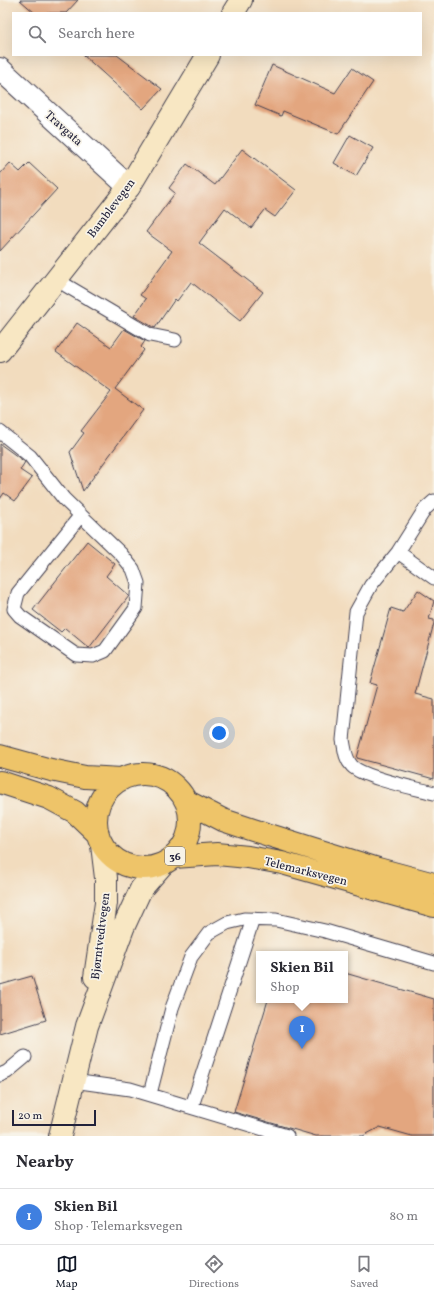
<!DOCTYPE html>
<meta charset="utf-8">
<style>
:root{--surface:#fff;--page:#f2f2f3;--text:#2b2b33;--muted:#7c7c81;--line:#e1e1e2;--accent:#111827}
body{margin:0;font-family:Vollkorn,serif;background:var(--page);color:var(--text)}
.scale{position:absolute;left:12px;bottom:10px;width:84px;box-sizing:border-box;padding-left:4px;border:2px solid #22223b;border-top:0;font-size:11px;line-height:14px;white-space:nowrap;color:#22223b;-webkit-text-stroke:3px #f7f3e8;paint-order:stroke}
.you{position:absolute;left:219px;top:733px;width:14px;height:14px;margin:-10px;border:3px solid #fff;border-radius:50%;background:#1a73e8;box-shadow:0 0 0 6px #1a73e833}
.badge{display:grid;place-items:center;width:26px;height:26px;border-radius:50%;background:var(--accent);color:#fff;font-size:13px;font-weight:700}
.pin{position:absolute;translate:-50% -33px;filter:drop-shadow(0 1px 2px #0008)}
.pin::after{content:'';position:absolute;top:21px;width:14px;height:12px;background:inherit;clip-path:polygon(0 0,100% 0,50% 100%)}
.popup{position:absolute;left:256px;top:951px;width:92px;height:52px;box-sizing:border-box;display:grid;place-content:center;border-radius:0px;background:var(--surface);filter:drop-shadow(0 1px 3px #0005);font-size:13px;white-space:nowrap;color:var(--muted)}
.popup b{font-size:15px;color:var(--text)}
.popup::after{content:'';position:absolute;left:50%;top:100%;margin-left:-8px;border:8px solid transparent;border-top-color:var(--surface)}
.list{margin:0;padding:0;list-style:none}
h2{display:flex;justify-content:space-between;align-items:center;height:52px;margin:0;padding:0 16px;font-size:17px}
h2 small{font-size:13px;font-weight:400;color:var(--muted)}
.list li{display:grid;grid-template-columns:26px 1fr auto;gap:12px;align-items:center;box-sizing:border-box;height:56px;padding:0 16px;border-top:1px solid var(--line)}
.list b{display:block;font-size:15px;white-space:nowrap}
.list p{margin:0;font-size:13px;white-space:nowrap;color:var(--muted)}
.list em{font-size:13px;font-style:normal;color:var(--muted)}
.icon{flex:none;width:22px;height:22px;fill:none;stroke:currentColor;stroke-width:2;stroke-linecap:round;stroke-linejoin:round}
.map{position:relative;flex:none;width:434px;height:1136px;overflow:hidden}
.search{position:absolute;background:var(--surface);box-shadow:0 4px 16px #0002;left:12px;right:12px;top:12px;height:44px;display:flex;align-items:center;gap:10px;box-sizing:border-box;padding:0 14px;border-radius:0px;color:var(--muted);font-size:15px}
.sheet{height:108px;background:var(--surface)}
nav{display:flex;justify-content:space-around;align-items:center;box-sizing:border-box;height:56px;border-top:1px solid var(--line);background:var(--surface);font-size:11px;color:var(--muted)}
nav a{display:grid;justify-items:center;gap:2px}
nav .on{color:var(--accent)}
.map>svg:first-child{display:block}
.building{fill:#e3a67f}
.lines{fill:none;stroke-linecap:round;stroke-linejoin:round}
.lane-casing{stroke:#413e4f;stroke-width:15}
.street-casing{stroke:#413e4f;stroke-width:24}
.secondary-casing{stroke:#413e4f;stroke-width:24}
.highway-casing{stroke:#413e4f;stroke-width:24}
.lane{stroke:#fff;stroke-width:13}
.street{stroke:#fff;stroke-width:22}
.secondary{stroke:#f8e7c3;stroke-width:22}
.highway{stroke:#eec469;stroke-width:22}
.labels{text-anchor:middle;stroke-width:3.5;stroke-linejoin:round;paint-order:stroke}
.shield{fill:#f7f3e8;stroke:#62616f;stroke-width:1}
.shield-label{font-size:11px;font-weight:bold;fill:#22223b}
.street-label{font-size:12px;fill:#22223b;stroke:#f7f3e8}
</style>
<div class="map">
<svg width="434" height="1136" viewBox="0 0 434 1136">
<rect width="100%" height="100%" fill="#f7f3e8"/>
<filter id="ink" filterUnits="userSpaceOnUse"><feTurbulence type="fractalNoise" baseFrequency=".025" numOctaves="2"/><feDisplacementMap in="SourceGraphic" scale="8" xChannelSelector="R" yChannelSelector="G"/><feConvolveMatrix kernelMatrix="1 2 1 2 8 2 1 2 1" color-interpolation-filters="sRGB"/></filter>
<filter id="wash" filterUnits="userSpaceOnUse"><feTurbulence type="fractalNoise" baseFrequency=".012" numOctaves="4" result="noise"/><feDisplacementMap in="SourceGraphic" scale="16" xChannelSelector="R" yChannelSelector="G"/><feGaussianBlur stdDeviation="0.9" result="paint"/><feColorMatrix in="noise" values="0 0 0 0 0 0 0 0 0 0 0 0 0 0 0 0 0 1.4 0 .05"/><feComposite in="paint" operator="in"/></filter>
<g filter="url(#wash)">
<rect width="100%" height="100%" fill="#f2dcbe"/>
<g id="blocks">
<path class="building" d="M20 0H78L66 13H35Z
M83 55H117L162 89 143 109Z
M272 65 335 93 352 68 373 82 338 134 283 111 281 116 255 105Z
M350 135 373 148 356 176 334 163Z
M242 149 296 190 275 217 265 210 251 228 225 208 199 243 263 292 240 321 191 282 177 301 175 299 155 328 153 327 134 316 146 299 140 295 172 251 146 232 175 193 169 188 187 164 215 185Z
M10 163 20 172 29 163 57 189 0 251V174Z
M77 323 111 347 124 329 145 341 141 347 144 350 115 389 143 410 83 491 70 452 84 433 81 431 111 392 56 352Z
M0 444 25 462 20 470 32 478 15 501 4 493 0 499Z
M87 541 115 564 106 576 129 596 89 648 65 628 61 632 33 610Z
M418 590 434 601 429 619 434 620V623L415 694 434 699V779L357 758 377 685 370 683 391 608 403 612Z
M345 973 434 999V1136H412L380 1127 363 1136H316L234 1112 268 1000H345Z
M32 976 46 1020 0 1034V985Z"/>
</g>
</g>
<g filter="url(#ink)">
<use href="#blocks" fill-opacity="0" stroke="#413e4f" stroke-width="1"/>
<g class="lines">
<g class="lane-casing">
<path id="lane" d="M57 278 67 286 150 335 175 340
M0 432 30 456 64 499 121 554 133 569 138 583 136 608 105 651 93 656 76 655 20 616 14 609 18 593 81 515
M434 501 425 509 398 552 371 585 356 612 343 740C345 749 345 759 352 766 364 778 415 788 434 793
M398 552 434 578
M0 1075 7 1072 25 1057
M73 1081 130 1089 287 1136
M150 1094 172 1008 191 957 209 933 227 923 244 919 276 920 325 931 434 963
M192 1106 253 919"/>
</g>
<g class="street-casing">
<path id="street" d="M0 69 129 187"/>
</g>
<g class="secondary-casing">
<path id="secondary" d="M233 13 241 0
M0 351 129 187 208 55
M95 977 106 903V878L102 845
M60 1136 87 1026 123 928 141 889 162 865"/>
</g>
<g class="highway-casing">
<path id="highway" d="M0 756 51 770 85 777 122 779
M96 821a47 47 0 1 1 94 0a47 47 0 1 1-94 0Z
M0 782 49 798 75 812 97 833
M186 801 223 820 253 830 378 869 434 884
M174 857 217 854 248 857 282 863 434 906"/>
</g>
<use href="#lane" class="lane"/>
<use href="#street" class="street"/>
<use href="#secondary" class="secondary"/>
<use href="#highway" class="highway"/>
</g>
</g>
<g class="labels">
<rect class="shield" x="165" y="847" width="20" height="18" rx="3"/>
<g class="shield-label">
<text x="175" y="860">36</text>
</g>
<g class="street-label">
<text transform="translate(64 128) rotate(42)" y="4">Travgata</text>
<text transform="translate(111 208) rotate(-53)" y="4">Bamblevegen</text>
<text transform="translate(306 871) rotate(14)" y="4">Telemarksvegen</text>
<text transform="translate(100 936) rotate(-83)" y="4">Bjørntvedtvegen</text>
</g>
</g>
</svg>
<div class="scale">20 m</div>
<div class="you"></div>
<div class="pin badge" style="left:302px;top:1049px;background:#3f7fe0">1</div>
<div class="popup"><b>Skien Bil</b>Shop</div>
<div class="search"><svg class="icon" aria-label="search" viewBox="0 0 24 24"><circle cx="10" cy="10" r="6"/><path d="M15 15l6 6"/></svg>Search here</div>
</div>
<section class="sheet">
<h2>Nearby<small></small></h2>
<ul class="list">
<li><span class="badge" style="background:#3f7fe0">1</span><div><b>Skien Bil</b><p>Shop · Telemarksvegen</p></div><em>80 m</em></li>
</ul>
</section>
<nav>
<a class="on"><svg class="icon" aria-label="map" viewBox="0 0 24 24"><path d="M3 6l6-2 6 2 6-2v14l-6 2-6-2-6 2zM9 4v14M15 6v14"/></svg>Map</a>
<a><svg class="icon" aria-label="directions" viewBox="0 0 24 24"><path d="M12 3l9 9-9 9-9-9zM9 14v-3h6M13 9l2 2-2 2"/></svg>Directions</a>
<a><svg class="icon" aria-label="saved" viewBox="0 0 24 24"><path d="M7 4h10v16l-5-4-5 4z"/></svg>Saved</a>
</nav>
